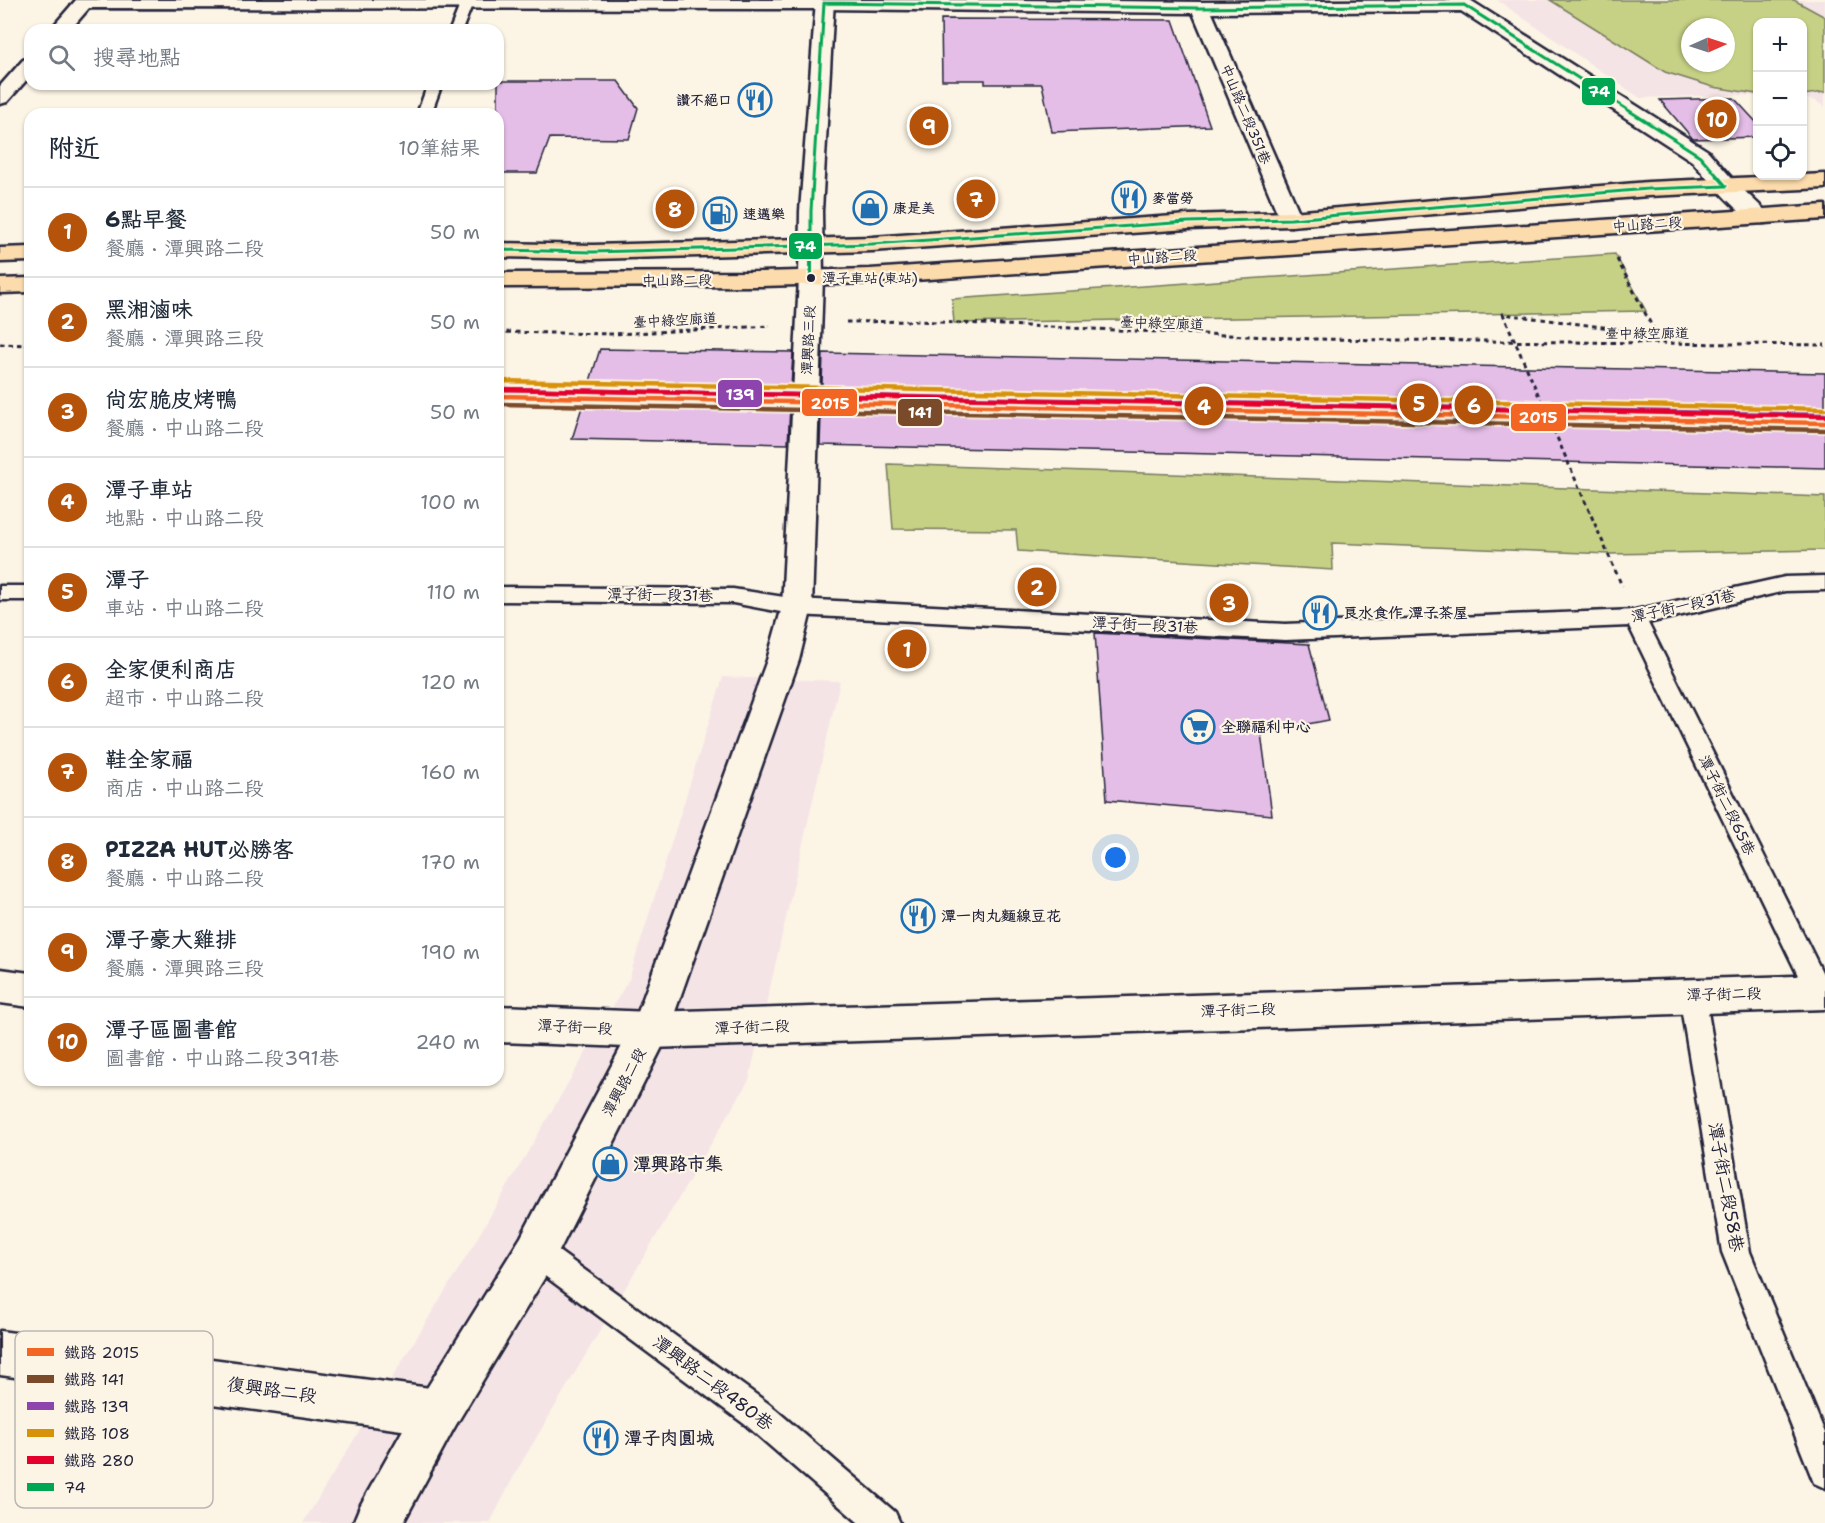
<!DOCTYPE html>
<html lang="zh-TW">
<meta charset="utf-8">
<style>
:root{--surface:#fff;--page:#f2f2f3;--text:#1f2937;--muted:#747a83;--line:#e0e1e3;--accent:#b45309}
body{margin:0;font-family:"Shantell Sans","LXGW WenKai TC",sans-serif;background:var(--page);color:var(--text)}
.controls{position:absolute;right:18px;top:18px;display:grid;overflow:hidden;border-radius:12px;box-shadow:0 2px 4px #0004}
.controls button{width:54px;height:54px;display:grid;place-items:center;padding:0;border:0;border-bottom:2px solid var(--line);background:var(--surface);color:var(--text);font:30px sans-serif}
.compass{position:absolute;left:1681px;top:18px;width:54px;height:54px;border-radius:50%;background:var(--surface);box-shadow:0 2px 4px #0004;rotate:87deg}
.you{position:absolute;left:1116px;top:858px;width:21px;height:21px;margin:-15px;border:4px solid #fff;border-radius:50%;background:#1a73e8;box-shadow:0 0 0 9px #1a73e833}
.badge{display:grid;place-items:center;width:39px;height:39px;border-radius:50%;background:var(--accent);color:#fff;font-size:20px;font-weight:700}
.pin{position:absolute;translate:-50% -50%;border:3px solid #fff;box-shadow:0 2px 6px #0006}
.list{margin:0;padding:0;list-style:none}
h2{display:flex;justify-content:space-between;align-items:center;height:78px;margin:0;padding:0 24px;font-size:26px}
h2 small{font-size:20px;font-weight:400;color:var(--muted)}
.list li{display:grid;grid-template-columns:39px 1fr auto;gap:18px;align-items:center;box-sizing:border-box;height:90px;padding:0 24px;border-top:2px solid var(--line)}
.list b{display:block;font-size:22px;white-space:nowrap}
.list p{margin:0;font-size:20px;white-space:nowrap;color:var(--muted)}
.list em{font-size:20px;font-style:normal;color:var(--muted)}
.icon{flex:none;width:33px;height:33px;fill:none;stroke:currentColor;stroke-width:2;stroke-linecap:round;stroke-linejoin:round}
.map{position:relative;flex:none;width:1825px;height:1523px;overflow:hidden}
.search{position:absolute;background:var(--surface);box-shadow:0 2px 4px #0004;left:24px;top:24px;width:480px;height:66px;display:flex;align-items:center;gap:15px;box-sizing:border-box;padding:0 21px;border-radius:18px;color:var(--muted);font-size:22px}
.panel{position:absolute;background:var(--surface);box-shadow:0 2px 4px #0004;left:24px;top:108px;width:480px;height:978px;border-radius:18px}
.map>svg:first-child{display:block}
.built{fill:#f5e4e6;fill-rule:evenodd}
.green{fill:#c7d185;stroke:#747a60;stroke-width:1.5;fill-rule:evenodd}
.building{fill:#e5bee7;stroke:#22223b;stroke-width:1.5}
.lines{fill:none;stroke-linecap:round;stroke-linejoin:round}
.lane-casing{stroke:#22223b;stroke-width:5}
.street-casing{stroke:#22223b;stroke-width:5}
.secondary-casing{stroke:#22223b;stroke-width:5}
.primary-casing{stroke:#22223b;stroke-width:5}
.path{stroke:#22223b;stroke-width:3;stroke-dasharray:4.5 4;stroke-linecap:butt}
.lane{fill:#fcf5e5;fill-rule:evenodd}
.street{fill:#fcf5e5;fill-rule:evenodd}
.secondary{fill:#fcf5e5;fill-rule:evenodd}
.primary{fill:#fcdcac;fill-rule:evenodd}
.bus-1-far1-casing{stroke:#fcf5e5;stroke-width:6}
.bus-1-casing{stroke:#fcf5e5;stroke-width:8}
.bus-1-far1{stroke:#00a651;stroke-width:3}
.bus-1{stroke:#00a651;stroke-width:4}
.rail-1-casing{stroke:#fcf5e5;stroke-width:8}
.rail-2-casing{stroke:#fcf5e5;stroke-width:8}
.rail-3-casing{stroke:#fcf5e5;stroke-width:8}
.rail-4-casing{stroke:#fcf5e5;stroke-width:8}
.rail-5-casing{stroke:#fcf5e5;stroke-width:8}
.rail-1{stroke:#f26522;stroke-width:4.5}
.rail-2{stroke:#7a4b2a;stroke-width:4.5}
.rail-3{stroke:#8e44ad;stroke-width:4.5}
.rail-4{stroke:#d79209;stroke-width:4.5}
.rail-5{stroke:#e4002b;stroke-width:4.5}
.bus-dot{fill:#22223b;stroke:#fcf5e5;stroke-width:2}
.labels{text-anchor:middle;stroke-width:4.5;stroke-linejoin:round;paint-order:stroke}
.far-poi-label{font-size:14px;font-weight:bold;fill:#22223b;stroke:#fcf5e5;text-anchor:start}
.far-street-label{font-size:14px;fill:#22223b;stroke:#fcf5e5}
.bus-label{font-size:14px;fill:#22223b;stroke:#fcf5e5;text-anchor:start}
.street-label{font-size:15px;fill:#22223b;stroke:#fcf5e5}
.poi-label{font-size:15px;font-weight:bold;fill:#22223b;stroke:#fcf5e5;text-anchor:start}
.near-poi-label{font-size:18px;font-weight:bold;fill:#22223b;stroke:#fcf5e5;text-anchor:start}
.near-street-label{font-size:18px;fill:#22223b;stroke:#fcf5e5}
.key{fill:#fcf5e5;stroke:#bbb6b2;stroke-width:1.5}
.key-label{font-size:16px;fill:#22223b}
.line-badge{stroke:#fcf5e5;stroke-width:2}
.badge-label{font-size:16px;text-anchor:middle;font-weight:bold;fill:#fff}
</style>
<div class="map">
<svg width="1825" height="1523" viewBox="0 0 1825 1523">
<rect width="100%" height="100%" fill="#fcf5e5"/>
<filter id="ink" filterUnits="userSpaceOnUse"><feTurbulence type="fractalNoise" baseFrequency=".0167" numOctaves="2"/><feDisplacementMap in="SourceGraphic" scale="12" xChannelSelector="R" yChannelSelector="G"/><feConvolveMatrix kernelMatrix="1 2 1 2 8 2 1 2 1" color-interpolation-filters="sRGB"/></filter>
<g filter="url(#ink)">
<path class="built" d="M1497 0H1825V107L1814 100 1803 99 1802 22H1758L1757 96 1731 95 1640 98ZM1690 27H1726V63H1690Z
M723 677 840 681 749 1080 516 1472 490 1523H303L472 1247 629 979Z"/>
<path class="green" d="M1550 0H1794L1825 17V92L1803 95 1802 22H1758L1757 94 1713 87 1665 72ZM1690 27H1726V63H1690Z
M1615 254 1646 311 954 323 952 299Z
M888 464 1825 497V550L1609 554 1332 543 1333 570 1018 551 1016 530 893 529Z"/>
<path class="building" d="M941 19 1173 20 1210 126 1052 132 1042 84H985V80H942Z
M498 81H618L638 108 629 139 550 138 537 173H498Z
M1734 98 1758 124V137L1693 139 1660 100Z
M600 349 793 352 788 444 572 439Z
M823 353 1825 373V468L820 445Z
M1095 633 1309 644 1329 720 1261 733 1272 815 1107 800Z"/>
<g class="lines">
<g class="lane-casing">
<path id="lane" d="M462 0H474L462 30H450Z
M428 84H442L431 114H417Z
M1825 576V590L1785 591 1648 623 1825 978V1001L1819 1004 1810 1000 1629 626 1285 640 797 615 733 603 498 601V587L733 589 797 599 1285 624 1635 610 1785 577Z
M0 586H30V600H0Z
M1692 983 1701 987 1705 995 1750 1252 1825 1433V1488L1814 1483 1722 1252 1679 995 1683 987Z
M536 1238 546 1242 769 1404 895 1512 900 1523H859L747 1426 526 1262 522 1252 526 1242Z"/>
</g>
<g class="street-casing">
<path id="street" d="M76 0H1018L1200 2 1470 0 1708 151 1734 181 1772 217 1769 222C1764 223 1760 224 1755 222 1738 215 1705 176 1692 161L1461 11 1212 13 1302 219 1299 224 1291 226 1283 224 1280 219 1193 13 824 9 89 8 70 30H50Z
M30 58V76L7 102 0 104V86L23 60Z
M0 969 30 973V1007L0 1003Z
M1825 975V1009L651 1048 498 1042V1006L651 1012Z
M0 1331 438 1389 454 1396 461 1412 454 1428 438 1435 0 1375Z"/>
</g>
<g class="secondary-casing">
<path id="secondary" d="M816 0H834L822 211 823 278 812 607 799 660 664 1043 551 1267 454 1428 403 1523H353L360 1506 422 1396 521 1237 634 1023 767 660 782 607 799 278 800 211Z"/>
</g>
<g class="primary-casing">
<path id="primary" d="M1825 174V188L1648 196 1291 226 1188 229 872 251 593 259 498 257V243L593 245 872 237 1188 215 1291 212 1648 182Z
M1825 205V219L870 283 761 286 498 287V273L761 272 870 269Z
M30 247V261L0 262V248Z
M30 278V292L0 293V279Z"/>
</g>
<path class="path" d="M1617 259 1656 334 1503 314 1622 586
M846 322 916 321 1314 339 1825 345
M498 332 614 334 770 326
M0 344 30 345"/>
<use href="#lane" class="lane"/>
<use href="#street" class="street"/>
<use href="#secondary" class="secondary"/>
<use href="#primary" class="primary"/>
<g class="bus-1-far1-casing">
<path id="bus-1-far1" d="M824 3 1200 8 1464 5
M1464 5 1700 156 1726 186
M498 250 593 252 872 244 1188 222 1291 219 1648 189 1726 186
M811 259V211L824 3"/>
</g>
<g class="bus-1-casing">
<path id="bus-1" d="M811 257V278"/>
</g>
<use href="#bus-1-far1" class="bus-1-far1"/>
<use href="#bus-1" class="bus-1"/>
<g class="rail-1-casing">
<path id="rail-1" d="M498 396 1825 423"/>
</g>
<g class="rail-2-casing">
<path id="rail-2" d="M498 404 1825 430"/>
</g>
<g class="rail-3-casing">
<path id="rail-3" d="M498 389 1825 415"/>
</g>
<g class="rail-4-casing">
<path id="rail-4" d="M498 381 1825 409"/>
</g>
<g class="rail-5-casing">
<path id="rail-5" d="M498 389 1825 416"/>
</g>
<use href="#rail-1" class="rail-1"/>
<use href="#rail-2" class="rail-2"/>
<use href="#rail-3" class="rail-3"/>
<use href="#rail-4" class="rail-4"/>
<use href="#rail-5" class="rail-5"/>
</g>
</g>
<defs>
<g id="restaurant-ring" transform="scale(1.725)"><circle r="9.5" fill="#fcf5e5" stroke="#1f6fb2" stroke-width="1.5"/><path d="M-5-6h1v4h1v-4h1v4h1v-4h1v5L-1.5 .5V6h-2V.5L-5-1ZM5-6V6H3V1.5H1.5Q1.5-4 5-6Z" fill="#1f6fb2"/></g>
<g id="shop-ring" transform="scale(1.725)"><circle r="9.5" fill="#fcf5e5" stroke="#1f6fb2" stroke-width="1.5"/><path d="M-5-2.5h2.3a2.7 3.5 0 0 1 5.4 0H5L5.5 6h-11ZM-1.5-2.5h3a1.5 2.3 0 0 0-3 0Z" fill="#1f6fb2"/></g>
<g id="fuel-ring" transform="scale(1.725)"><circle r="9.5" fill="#fcf5e5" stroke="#1f6fb2" stroke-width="1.5"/><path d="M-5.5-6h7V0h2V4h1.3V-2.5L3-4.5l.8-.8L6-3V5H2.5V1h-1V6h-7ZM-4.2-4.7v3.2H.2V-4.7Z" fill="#1f6fb2"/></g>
<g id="supermarket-ring" transform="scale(1.725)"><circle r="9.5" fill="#fcf5e5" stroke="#1f6fb2" stroke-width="1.5"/><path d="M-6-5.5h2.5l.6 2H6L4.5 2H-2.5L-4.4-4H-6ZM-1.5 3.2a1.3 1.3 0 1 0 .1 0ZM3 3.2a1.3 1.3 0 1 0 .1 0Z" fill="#1f6fb2"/></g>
</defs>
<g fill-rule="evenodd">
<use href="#restaurant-ring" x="755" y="100"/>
<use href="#restaurant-ring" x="1129" y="198"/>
<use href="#shop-ring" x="870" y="208"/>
<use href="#fuel-ring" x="720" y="214"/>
<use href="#restaurant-ring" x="1320" y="613"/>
<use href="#supermarket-ring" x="1198" y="727"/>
<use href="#restaurant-ring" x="918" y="916"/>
<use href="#shop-ring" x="610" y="1164"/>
<use href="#restaurant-ring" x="601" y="1438"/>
</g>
<circle class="bus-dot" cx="811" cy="278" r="5"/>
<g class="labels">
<g class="far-poi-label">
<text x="732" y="105" text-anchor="end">讚不絕口</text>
<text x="1152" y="203">麥當勞</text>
<text x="893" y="213">康是美</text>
<text x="743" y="219">速邁樂</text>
</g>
<g class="far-street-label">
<text transform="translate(1246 114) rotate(67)" y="5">中山路二段351巷</text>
<text transform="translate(1647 224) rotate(-4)" y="5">中山路二段</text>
<text transform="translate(1162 257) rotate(-4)" y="5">中山路二段</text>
<text transform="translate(677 280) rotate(-1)" y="5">中山路二段</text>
<text transform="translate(675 320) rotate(-3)" y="5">臺中綠空廊道</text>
<text transform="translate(1162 323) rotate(2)" y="5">臺中綠空廊道</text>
<text x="1647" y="338">臺中綠空廊道</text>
<text transform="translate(808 340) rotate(-87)" y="5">潭興路三段</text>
</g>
<g class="bus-label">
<text x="822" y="283">潭子車站(東站)</text>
</g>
<g class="street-label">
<text transform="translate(660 595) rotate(1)" y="5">潭子街一段31巷</text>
<text transform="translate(1683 606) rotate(-12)" y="5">潭子街一段31巷</text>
<text transform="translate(1145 625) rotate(3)" y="5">潭子街一段31巷</text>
<text transform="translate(1727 805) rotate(64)" y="5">潭子街二段65巷</text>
<text transform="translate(1724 994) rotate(-1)" y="5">潭子街二段</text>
<text transform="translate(1238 1010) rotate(-2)" y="5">潭子街二段</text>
<text transform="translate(575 1027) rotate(3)" y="5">潭子街一段</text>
<text transform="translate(752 1027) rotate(-2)" y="5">潭子街二段</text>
<text transform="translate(624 1082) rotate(-62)" y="5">潭興路二段</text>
</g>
<g class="poi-label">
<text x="1343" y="618">良水食作 潭子茶屋</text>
<text x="1221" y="732">全聯福利中心</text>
<text x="941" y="921">潭一肉丸麵線豆花</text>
</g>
<g class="near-poi-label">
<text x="633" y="1170">潭興路市集</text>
<text x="624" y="1444">潭子肉圓城</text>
</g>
<g class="near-street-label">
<text transform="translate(1726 1187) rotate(80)" y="6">潭子街二段58巷</text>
<text transform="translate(713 1383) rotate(37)" y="6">潭興路二段480巷</text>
<text transform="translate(272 1390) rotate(8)" y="6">復興路二段</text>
</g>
</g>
<rect x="15" y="1331" width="198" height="177" rx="9" class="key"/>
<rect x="27" y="1348" width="27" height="8" fill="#f26522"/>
<rect x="27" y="1375" width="27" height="8" fill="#7a4b2a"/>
<rect x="27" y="1402" width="27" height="8" fill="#8e44ad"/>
<rect x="27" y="1429" width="27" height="8" fill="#d79209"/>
<rect x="27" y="1456" width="27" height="8" fill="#e4002b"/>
<rect x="27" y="1483" width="27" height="8" fill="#00a651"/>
<g class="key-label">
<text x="64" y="1358">鐵路 2015</text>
<text x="64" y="1385">鐵路 141</text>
<text x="64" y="1412">鐵路 139</text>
<text x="64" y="1439">鐵路 108</text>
<text x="64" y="1466">鐵路 280</text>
<text x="64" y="1493">74</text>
</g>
<g class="line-badge">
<rect x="1581" y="77" width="35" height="29" rx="6" fill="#00a651"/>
<rect x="788" y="232" width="35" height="28" rx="6" fill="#00a651"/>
<rect x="717" y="379" width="46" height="29" rx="6" fill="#8e44ad"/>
<rect x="801" y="388" width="57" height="29" rx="6" fill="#f26522"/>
<rect x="897" y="398" width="46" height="29" rx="6" fill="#7a4b2a"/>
<rect x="1510" y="403" width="57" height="29" rx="6" fill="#f26522"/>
</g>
<g class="badge-label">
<text x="1599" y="97">74</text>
<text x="805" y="252">74</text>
<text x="740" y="400">139</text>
<text x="830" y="409">2015</text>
<text x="920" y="418">141</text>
<text x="1538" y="423">2015</text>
</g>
</svg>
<div class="controls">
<button>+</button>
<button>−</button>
<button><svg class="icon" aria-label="locate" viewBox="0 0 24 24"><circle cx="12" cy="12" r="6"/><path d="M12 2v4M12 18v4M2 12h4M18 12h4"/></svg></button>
</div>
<svg class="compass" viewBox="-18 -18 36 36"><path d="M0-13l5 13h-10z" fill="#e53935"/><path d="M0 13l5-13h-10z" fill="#747a83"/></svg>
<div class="you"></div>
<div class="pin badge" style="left:907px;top:649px">1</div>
<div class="pin badge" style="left:1037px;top:587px">2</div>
<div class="pin badge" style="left:1229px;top:603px">3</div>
<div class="pin badge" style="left:1204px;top:406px">4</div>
<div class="pin badge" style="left:1419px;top:403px">5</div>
<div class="pin badge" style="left:1474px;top:405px">6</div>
<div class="pin badge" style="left:976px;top:199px">7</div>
<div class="pin badge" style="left:675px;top:209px">8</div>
<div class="pin badge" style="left:929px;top:126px">9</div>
<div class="pin badge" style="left:1717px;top:119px">10</div>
<div class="search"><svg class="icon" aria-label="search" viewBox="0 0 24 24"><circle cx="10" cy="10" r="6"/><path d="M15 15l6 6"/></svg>搜尋地點</div>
<section class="panel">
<h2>附近<small>10筆結果</small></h2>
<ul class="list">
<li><span class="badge">1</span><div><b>6點早餐</b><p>餐廳 · 潭興路二段</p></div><em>50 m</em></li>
<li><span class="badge">2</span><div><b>黑湘滷味</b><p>餐廳 · 潭興路三段</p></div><em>50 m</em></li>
<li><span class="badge">3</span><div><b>尚宏脆皮烤鴨</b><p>餐廳 · 中山路二段</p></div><em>50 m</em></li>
<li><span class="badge">4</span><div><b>潭子車站</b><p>地點 · 中山路二段</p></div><em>100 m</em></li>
<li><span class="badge">5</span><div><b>潭子</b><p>車站 · 中山路二段</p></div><em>110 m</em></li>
<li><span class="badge">6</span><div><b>全家便利商店</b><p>超市 · 中山路二段</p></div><em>120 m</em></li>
<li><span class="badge">7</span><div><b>鞋全家福</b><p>商店 · 中山路二段</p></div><em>160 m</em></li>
<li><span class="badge">8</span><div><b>PIZZA HUT必勝客</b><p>餐廳 · 中山路二段</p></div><em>170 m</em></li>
<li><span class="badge">9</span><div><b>潭子豪大雞排</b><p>餐廳 · 潭興路三段</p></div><em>190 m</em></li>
<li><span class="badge">10</span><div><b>潭子區圖書館</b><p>圖書館 · 中山路二段391巷</p></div><em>240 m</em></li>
</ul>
</section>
</div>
